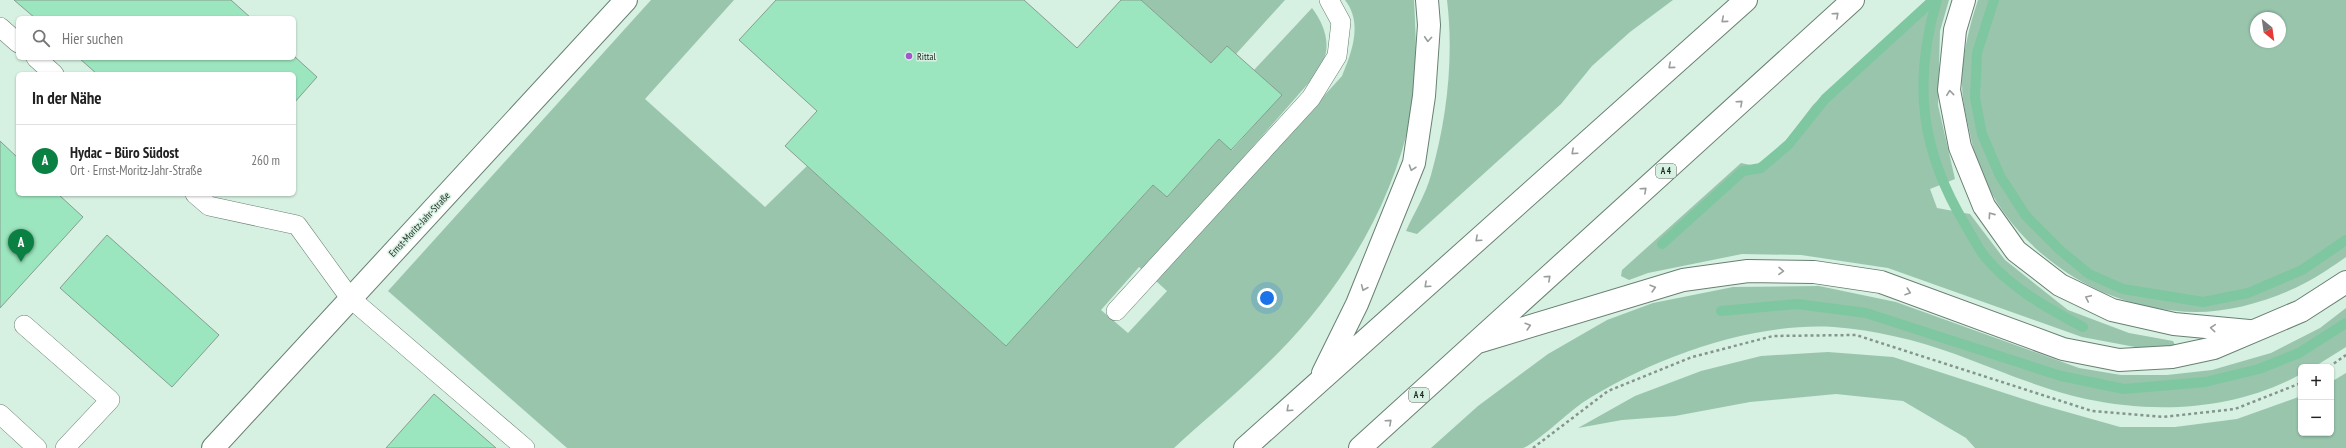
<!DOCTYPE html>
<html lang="de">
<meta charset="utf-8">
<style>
:root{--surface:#fff;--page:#f2f2f2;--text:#222;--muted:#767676;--line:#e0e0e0;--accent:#0b8043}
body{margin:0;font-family:"PT Sans Narrow",sans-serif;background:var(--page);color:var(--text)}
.controls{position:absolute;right:12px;bottom:12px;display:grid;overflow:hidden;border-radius:6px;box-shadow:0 1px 3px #0004}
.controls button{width:36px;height:36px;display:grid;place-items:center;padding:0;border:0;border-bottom:1px solid var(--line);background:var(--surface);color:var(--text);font:20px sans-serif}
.compass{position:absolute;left:2250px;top:12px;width:36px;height:36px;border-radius:50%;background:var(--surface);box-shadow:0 1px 3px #0004;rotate:151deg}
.you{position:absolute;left:1267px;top:298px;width:14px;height:14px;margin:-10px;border:3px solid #fff;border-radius:50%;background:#1a73e8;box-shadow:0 0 0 6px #1a73e833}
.badge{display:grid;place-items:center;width:26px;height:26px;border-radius:50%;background:var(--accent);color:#fff;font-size:13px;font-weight:700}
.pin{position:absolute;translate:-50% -33px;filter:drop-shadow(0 1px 2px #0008)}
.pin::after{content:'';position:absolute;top:21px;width:14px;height:12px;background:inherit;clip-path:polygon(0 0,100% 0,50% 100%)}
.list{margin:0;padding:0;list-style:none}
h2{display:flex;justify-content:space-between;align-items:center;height:52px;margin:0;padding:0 16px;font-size:17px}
h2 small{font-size:13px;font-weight:400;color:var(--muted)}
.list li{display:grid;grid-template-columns:26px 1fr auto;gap:12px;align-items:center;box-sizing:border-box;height:72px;padding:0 16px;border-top:1px solid var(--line)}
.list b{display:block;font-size:15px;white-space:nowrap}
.list p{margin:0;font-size:13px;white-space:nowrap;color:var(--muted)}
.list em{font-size:13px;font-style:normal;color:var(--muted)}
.icon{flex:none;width:22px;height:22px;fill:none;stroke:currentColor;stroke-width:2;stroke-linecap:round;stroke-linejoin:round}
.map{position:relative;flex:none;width:2346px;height:448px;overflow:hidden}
.search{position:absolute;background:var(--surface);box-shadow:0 1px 3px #0004;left:16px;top:16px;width:280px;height:44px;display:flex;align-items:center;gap:10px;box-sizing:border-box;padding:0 14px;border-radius:6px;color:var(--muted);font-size:15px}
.panel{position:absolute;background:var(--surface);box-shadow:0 1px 3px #0004;left:16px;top:72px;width:280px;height:124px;border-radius:6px}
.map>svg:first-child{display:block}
.green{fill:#99c5ad;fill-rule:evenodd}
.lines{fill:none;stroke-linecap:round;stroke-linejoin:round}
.stream{stroke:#7ec7a1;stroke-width:10}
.building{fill:#9ce6bf;stroke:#859e90}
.service-casing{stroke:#688073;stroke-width:20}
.minor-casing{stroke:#688073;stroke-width:24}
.motorway-casing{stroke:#688073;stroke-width:24}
.path{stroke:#83968c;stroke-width:2.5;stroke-dasharray:3 3;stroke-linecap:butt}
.service{stroke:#fff;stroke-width:19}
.minor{stroke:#fff;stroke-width:22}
.motorway{stroke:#fff;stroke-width:22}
.oneway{stroke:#999e9c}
.poi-dot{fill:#a058cc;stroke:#d6f0e1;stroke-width:1.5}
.labels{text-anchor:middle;stroke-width:3;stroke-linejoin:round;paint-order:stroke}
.shield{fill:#d6f0e1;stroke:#54635b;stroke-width:1}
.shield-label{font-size:9px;font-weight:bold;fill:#1d2722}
.poi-label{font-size:10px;fill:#1d2722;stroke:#d6f0e1;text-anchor:start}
.street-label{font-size:10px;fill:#1d2722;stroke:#d6f0e1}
</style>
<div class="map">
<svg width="2346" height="448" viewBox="0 0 2346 448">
<rect width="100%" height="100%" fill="#d6f0e1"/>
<path class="green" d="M651 0H734L645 99 765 207 807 166 1006 346 1153 185 1167 197 1219 139 1232 150 1281 95 1254 70 1312 8C1322 21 1330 39 1325 56 1323 63 1316 71 1313 78L1144 271 1139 267 1101 310 1128 333 1167 291 1156 281 1342 76C1352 52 1363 23 1345 0H1414C1416 38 1418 77 1411 115 1393 204 1342 288 1279 352 1246 386 1209 416 1174 448H567L388 291Z
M1141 0H1285L1236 54 1227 46 1211 63Z
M1447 0H1673L1630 32 1592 66 1561 104 1417 234 1406 231C1414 213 1426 194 1431 175 1447 119 1454 58 1447 0Z
M1926 0H1949L1940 31 1938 105 1955 179 1930 189 1937 208 1970 214 2005 260 2068 310 2129 333 2173 341 2175 345 2171 348 2151 350 2082 337 1888 268 1801 255 1742 254 1648 273 1629 280 1621 276 1622 270 1741 163 1755 166 1784 143 1813 105Z
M1978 0H2346V257C2333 266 2319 276 2305 283 2273 300 2231 312 2196 312 2103 311 2018 256 1980 171 1975 158 1972 143 1969 129 1966 115 1962 99 1962 84 1962 56 1969 27 1978 0ZM2256 18H2280V42H2256Z
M1819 286 1896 302 2079 368 2121 375H2167L2212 370 2271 353 2320 328 2346 308V347L2314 367H2301V374C2236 410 2157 414 2086 399 2041 389 1998 370 1955 354 1916 340 1875 330 1834 327 1751 322 1650 359 1582 403 1569 412 1534 445 1523 448 1516 448 1507 448 1500 448 1477 448 1454 448 1431 448L1478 406 1548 354 1607 320 1653 303 1733 287Z
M1828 352 1893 357 2042 405 2120 427H2175L2237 419 2301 396V433H2331V382L2346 373V448H1975L1966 438 1903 401 1836 394 1750 402 1675 416 1622 420 1578 428 1635 396 1701 371 1761 356Z"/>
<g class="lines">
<path class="stream" d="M1937 0C1912 83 1921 152 1966 226 1972 236 1978 248 1985 257 2011 288 2047 308 2083 327
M1994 0 1977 53 1975 98 1982 134 2000 176 2026 216 2061 251 2089 274 2123 289 2203 302 2248 293 2302 270 2346 240
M1662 244 1743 171 1761 168 1789 144 1825 99 1930 3 1937 0
M1721 311 1797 304 1866 313 2061 376 2124 389 2205 382 2259 369 2299 353 2346 323"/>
</g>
<path class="building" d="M14 0H231L251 18H35Z
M776 0H1024L1077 48 1121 0H1141L1211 63 1227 46 1282 95 1231 150 1219 139 1167 197 1153 185 1006 346 785 146 817 111 739 40Z
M294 56 317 77 294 103V74H97L79 58H294Z
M0 141 18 158V194H58L83 217 0 308Z
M107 235 219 335 172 387 60 288Z
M434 394 496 448H386Z"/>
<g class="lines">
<g class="service-casing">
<path id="service" d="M0 27 18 43
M36 58 54 74
M195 194 209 206 297 225 350 298 525 448
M1116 311 1311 98 1337 56 1341 22 1329 0
M24 325 110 400 65 448
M0 414 37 448"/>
</g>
<g class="minor-casing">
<path id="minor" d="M213 448 626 0"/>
</g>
<g class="motorway-casing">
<path id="motorway" d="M1964 0 1955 30 1949 90 1960 147 1984 206 2016 251 2060 285 2112 310 2174 324 2249 331
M1478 342 1683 280 1748 271 1814 272 1881 282 2063 349 2119 360 2172 357 2214 348 2301 311 2346 282
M1323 373 1357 304 1414 163 1424 96 1429 25 1427 0
M1245 448 1746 0
M1360 448 1853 0"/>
</g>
<path class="path" d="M2329 367 2346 355
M1533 448 1608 391 1692 357 1773 336 1856 335 2092 411 2163 417 2235 409 2301 383"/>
<use href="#service" class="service"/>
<use href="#minor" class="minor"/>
<use href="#motorway" class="motorway"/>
</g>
<defs><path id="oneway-chevron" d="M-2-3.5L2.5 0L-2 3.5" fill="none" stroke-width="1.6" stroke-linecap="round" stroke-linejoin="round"/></defs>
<g class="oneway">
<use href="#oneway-chevron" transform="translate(1836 15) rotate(-42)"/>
<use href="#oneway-chevron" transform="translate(1724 20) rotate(139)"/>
<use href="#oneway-chevron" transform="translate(1428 39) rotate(94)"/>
<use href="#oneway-chevron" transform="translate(1671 66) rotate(139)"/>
<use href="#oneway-chevron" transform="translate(1950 93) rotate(-96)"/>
<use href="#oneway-chevron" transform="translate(1740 103) rotate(-42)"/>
<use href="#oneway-chevron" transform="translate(1574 152) rotate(138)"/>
<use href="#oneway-chevron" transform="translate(1412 168) rotate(109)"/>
<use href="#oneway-chevron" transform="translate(1644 190) rotate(-42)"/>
<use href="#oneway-chevron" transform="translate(1991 215) rotate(-125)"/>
<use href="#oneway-chevron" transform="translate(1478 239) rotate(138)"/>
<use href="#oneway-chevron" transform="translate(1781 271) rotate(1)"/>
<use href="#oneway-chevron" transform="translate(1548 278) rotate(-42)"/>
<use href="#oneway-chevron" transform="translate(1427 285) rotate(138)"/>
<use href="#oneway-chevron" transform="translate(1364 288) rotate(113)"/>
<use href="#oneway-chevron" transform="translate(1653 288) rotate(-16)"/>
<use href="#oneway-chevron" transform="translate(1908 292) rotate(19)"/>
<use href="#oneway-chevron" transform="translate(2088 298) rotate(-155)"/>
<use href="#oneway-chevron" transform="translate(1528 326) rotate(-17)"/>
<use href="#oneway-chevron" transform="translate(2213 328) rotate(-175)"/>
<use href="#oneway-chevron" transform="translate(1289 409) rotate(138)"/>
<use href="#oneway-chevron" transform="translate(1389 422) rotate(-42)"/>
</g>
<circle class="poi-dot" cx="909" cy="56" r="4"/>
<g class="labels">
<g class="shield">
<rect x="1656" y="164" width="20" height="14" rx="3"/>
<rect x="1409" y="388" width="20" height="14" rx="3"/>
</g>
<g class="shield-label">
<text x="1666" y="174">A 4</text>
<text x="1419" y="398">A 4</text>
</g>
<g class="poi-label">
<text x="917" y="60">Rittal</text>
</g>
<g class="street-label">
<text transform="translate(419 224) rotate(-47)" y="4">Ernst-Moritz-Jahr-Straße</text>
</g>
</g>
</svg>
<div class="controls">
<button>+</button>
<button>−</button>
</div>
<svg class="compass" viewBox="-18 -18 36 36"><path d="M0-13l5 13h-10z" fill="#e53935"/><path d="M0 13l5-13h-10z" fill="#767676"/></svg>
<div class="you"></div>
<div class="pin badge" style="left:21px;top:262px">A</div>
<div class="search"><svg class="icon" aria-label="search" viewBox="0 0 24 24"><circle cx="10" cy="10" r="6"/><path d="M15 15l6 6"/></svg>Hier suchen</div>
<section class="panel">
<h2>In der Nähe<small></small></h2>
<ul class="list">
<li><span class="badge">A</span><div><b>Hydac – Büro Südost</b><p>Ort · Ernst-Moritz-Jahr-Straße</p></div><em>260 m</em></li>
</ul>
</section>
</div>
